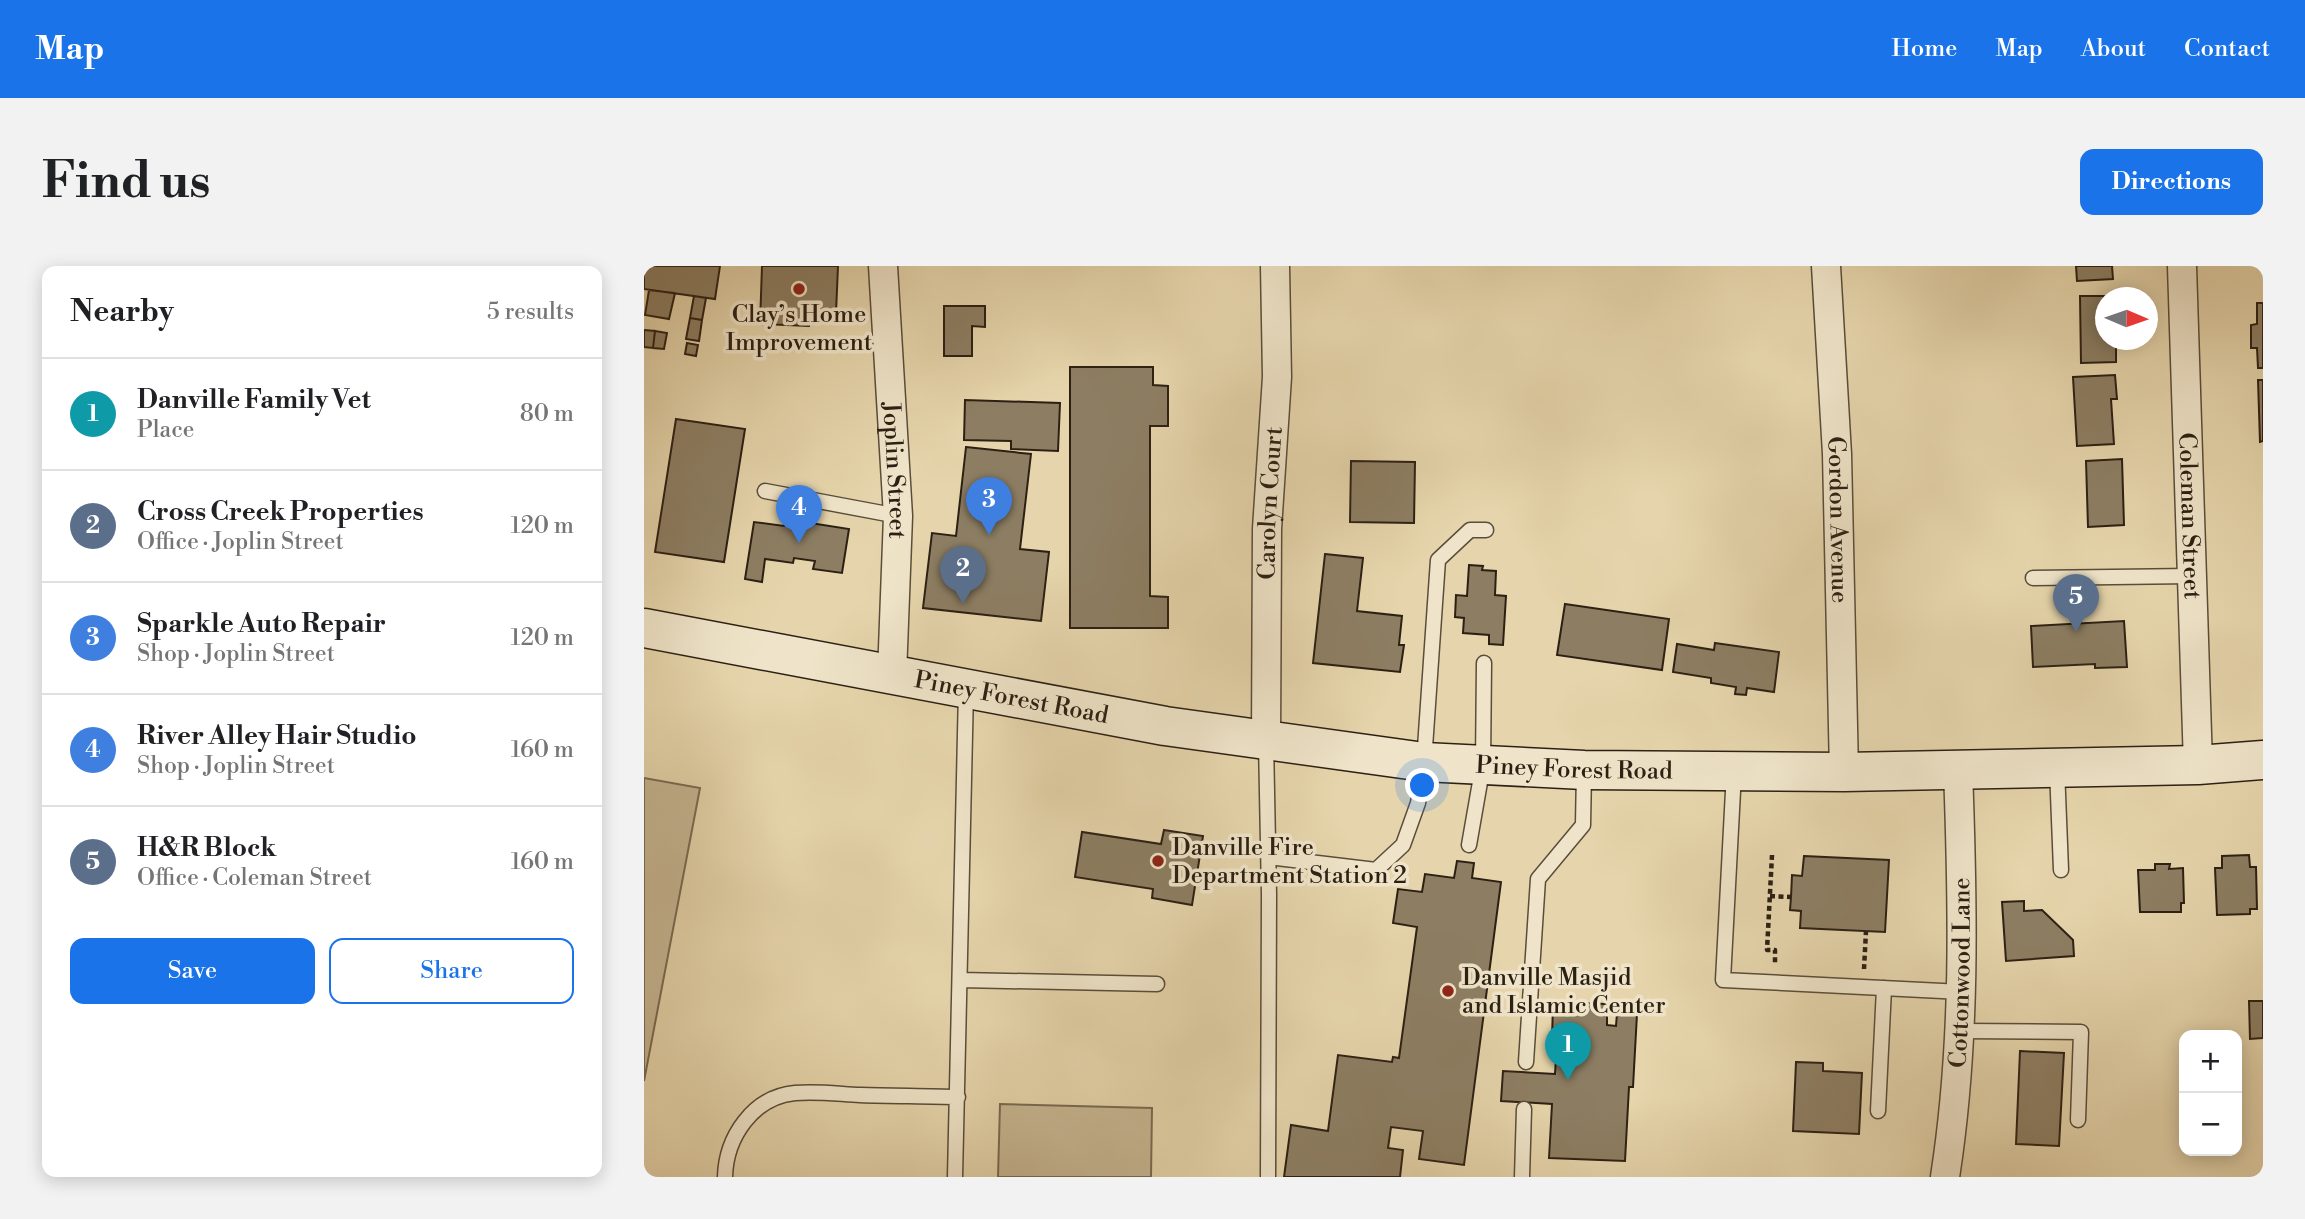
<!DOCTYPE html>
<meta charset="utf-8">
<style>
:root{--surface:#fff;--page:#f2f2f2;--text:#202124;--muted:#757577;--line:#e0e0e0;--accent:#1a73e8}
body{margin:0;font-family:"Libre Bodoni",serif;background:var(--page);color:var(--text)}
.controls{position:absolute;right:21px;bottom:21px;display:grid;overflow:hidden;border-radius:14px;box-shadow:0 4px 18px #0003}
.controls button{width:63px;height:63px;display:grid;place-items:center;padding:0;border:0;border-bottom:2px solid var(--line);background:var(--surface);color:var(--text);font:35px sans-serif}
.compass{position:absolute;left:1451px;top:21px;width:63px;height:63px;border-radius:50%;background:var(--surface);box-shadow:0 4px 18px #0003;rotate:92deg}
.you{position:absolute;left:779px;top:520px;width:24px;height:24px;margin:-18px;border:5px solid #fff;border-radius:50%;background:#1a73e8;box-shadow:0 0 0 10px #1a73e833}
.badge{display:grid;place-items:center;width:46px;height:46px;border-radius:50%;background:var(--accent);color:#fff;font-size:23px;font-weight:700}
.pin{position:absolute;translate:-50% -58px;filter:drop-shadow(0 2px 4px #0008)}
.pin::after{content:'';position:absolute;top:37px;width:24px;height:21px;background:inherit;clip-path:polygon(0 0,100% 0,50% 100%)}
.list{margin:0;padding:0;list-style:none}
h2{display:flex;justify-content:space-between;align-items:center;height:91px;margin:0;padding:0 28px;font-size:30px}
h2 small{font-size:23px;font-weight:400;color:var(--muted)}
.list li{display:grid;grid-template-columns:46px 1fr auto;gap:21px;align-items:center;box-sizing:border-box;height:112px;padding:0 28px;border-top:2px solid var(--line)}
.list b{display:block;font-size:26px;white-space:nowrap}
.list p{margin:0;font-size:23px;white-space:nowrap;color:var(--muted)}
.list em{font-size:23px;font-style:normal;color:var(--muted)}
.actions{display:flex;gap:14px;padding:21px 28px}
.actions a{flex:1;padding:16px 0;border:2px solid var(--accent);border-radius:14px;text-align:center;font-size:24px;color:var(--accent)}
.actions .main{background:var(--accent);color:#fff}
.map{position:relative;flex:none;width:1619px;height:911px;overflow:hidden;border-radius:14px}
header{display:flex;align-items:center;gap:42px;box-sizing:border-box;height:98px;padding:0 35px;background:var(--accent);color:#fff}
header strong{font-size:33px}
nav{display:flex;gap:38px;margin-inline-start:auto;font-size:24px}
.intro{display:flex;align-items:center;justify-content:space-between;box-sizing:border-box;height:168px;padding:0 42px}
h1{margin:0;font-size:49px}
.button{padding:18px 32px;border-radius:14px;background:var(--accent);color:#fff;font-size:24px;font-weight:700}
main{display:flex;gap:42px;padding:0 42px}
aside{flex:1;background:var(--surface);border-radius:14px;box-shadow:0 4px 18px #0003}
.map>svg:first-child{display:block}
.green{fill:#c6b692;stroke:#796b53;stroke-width:2}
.building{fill:#8d7e63;stroke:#2c2014;stroke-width:2}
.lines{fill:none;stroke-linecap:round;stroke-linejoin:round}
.service-casing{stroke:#5a4d3a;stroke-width:17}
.minor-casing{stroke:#5a4d3a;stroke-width:31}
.secondary-casing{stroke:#2c2014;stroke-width:41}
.path{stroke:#2c2014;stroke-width:4.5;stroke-dasharray:5 3.5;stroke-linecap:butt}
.service{stroke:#efe4c9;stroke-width:14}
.minor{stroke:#efe4c9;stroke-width:28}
.secondary{stroke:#efe4c9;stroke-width:38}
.poi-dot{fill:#8f2418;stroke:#efe4c9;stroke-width:2.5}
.labels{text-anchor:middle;stroke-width:7;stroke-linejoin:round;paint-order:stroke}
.poi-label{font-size:24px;fill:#2c2014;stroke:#efe4c9;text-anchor:start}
.street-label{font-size:24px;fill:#2c2014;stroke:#efe4c9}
</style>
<header>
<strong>Map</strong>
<nav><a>Home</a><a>Map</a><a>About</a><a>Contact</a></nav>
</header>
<div class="intro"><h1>Find us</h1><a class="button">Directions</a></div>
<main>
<aside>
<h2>Nearby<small>5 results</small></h2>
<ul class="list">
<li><span class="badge" style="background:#0f9aa8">1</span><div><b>Danville Family Vet</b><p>Place</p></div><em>80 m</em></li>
<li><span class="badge" style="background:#5c6f8a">2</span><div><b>Cross Creek Properties</b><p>Office · Joplin Street</p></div><em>120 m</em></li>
<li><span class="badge" style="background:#3f7fe0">3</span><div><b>Sparkle Auto Repair</b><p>Shop · Joplin Street</p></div><em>120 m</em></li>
<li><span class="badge" style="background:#3f7fe0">4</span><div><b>River Alley Hair Studio</b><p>Shop · Joplin Street</p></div><em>160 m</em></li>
<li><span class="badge" style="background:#5c6f8a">5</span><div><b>H&amp;R Block</b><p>Office · Coleman Street</p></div><em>160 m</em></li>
</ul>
<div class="actions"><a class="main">Save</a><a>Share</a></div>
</aside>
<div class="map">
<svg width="1619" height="911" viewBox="0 0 1619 911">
<rect width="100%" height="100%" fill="#e6d5ac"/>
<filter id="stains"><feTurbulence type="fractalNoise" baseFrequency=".00286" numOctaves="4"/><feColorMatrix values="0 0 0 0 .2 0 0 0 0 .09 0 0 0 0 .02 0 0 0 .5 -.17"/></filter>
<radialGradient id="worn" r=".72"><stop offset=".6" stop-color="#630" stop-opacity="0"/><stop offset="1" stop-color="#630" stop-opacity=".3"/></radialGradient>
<path class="green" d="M0 512 56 522 0 815Z
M356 838 508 842 507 911H354Z"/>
<path class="building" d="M0 0H76L71 33 0 23Z
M118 0H194L192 47 166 46 165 60 116 58Z
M1432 0H1468L1469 13 1433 15Z
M5 24 31 27 25 53 1 49Z
M50 30 62 32 58 54 46 52Z
M1436 30H1471V32H1462V74H1472V96L1437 97Z
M1613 37H1619V102H1614L1613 82H1607V59L1613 58Z
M300 40H341V61L328 60V90H300Z
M46 52 58 54 55 75 42 73Z
M0 64 11 65 9 82 0 81Z
M11 65 23 67 20 83 9 82Z
M43 77 54 79 52 90 41 88Z
M426 101H509V119L524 120V160H506V330L524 331V362H426Z
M1471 109 1473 133H1467L1470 178 1433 180 1429 111Z
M1614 114H1619V175L1616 176Z
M321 134 416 137 414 185 367 183V175L320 174Z
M32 153 101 163 80 296 11 286Z
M322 181 387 188 376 283 405 286 397 355 279 342 288 267 312 270Z
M1478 193 1480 259 1444 261 1442 195Z
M707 195 771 196 770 257 706 256Z
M141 253 205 263 198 307 169 303 171 295 150 292 149 297 121 293 118 316 101 313 110 256 140 260Z
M681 288 719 292 713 345 758 350 755 379H760L756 406 669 397Z
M825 299 839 300 838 304 852 305 851 329 862 330 859 379 845 378V369L819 367 820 352 811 351 812 329 823 330Z
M921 338 1025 353 1018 404 913 389Z
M1480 355 1483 401 1451 402V398L1389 401 1387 360Z
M1071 377 1135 386 1130 426 1103 422 1102 429 1091 428 1092 421 1067 417V412L1029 406 1033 378 1070 384Z
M520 564 559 570 548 639 508 632 509 623 431 611 438 566 517 578Z
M1605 589 1606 601H1612L1613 643H1606V648L1573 649 1571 602H1578V590Z
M1160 590 1245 594 1241 666 1156 662 1157 645 1146 644 1147 631 1148 609 1158 610Z
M813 595 830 597 828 612 857 616 820 899 775 893 779 865 747 861 744 882 759 884 756 911H640L647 859 684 865 694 789 748 796 749 791 755 792 773 661 749 657 754 623 778 626 781 608 810 612Z
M1511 598H1526L1525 603 1539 602 1540 637H1537V646H1496L1494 604H1511Z
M1380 635V645L1398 644 1429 674 1430 690 1362 695 1358 636Z
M1605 735H1619V772L1606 773Z
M909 736 963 738V759L972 760 973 747 993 748 989 821H985L981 895 905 892 908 838 857 835 859 805 911 808 913 776 908 775Z
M1376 785 1420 787 1415 880 1372 878Z
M1152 796 1179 797V805L1218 807 1215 868 1149 865Z"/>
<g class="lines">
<g class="service-casing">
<path id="service" d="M121 225 254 250
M1389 312 1548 310
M622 475 625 629 624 911
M1413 503 1417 604
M1090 506 1079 714 1318 726
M825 579 839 499 840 397
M624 591 732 604 759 579 774 537 780 496 794 294 826 264H842
M317 714 513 718
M1317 765 1437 766 1434 854
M882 796 894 613 939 559 940 505
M1234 845 1240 722
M81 911C82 871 109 831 151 827 172 825 195 828 216 829 249 830 281 830 314 831
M311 911 322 424
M878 911 880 843"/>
</g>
<g class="minor-casing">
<g id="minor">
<path id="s1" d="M239 0 254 250 248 409"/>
<path id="s2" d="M1182 0 1193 188 1200 506"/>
<path id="s3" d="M1538 0 1554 499"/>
<path id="s4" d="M622 475 623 263 633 111 631 0"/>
<path id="s5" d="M1301 911C1322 776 1319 640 1314 504"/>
</g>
</g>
<g class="secondary-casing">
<g id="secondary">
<path id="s6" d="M0 362 521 460 780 496 940 504 1200 506 1554 499 1619 494"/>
</g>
</g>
<path class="path" d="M1128 589 1123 684H1131V698
M1126 630 1147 631
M1220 703 1222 665"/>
<use href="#service" class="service"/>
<use href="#minor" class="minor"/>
<use href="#secondary" class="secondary"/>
</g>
<g class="poi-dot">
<circle cx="155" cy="23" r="7"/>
<circle cx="514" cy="595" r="7"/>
<circle cx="804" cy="725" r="7"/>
</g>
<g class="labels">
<g class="poi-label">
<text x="155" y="56" text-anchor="middle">Clay’s Home<tspan x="155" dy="28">Improvement</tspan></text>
<text x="528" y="589">Danville Fire<tspan x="528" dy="28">Department Station 2</tspan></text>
<text x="818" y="719">Danville Masjid<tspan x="818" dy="28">and Islamic Center</tspan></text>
</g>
<g class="street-label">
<text dy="8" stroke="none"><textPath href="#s1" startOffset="205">Joplin Street</textPath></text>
<text dy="8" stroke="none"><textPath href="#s4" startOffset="238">Carolyn Court</textPath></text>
<text dy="8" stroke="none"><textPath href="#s3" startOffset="250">Coleman Street</textPath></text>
<text dy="8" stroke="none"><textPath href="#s2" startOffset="254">Gordon Avenue</textPath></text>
<text dy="8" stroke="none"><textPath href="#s6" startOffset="374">Piney Forest Road</textPath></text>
<text dy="8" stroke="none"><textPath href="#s6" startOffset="942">Piney Forest Road</textPath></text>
<text dy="8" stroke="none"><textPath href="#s5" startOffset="205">Cottonwood Lane</textPath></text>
</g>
</g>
<rect width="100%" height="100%" filter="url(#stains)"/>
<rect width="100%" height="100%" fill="url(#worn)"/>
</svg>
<div class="controls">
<button>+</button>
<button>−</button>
</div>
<svg class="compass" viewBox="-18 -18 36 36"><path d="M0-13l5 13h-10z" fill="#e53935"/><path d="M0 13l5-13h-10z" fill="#757577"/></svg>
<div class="you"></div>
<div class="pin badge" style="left:924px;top:814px;background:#0f9aa8">1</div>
<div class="pin badge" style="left:319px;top:338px;background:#5c6f8a">2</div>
<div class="pin badge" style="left:345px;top:269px;background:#3f7fe0">3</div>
<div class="pin badge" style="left:155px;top:277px;background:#3f7fe0">4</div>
<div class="pin badge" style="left:1432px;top:366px;background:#5c6f8a">5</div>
</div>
</main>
